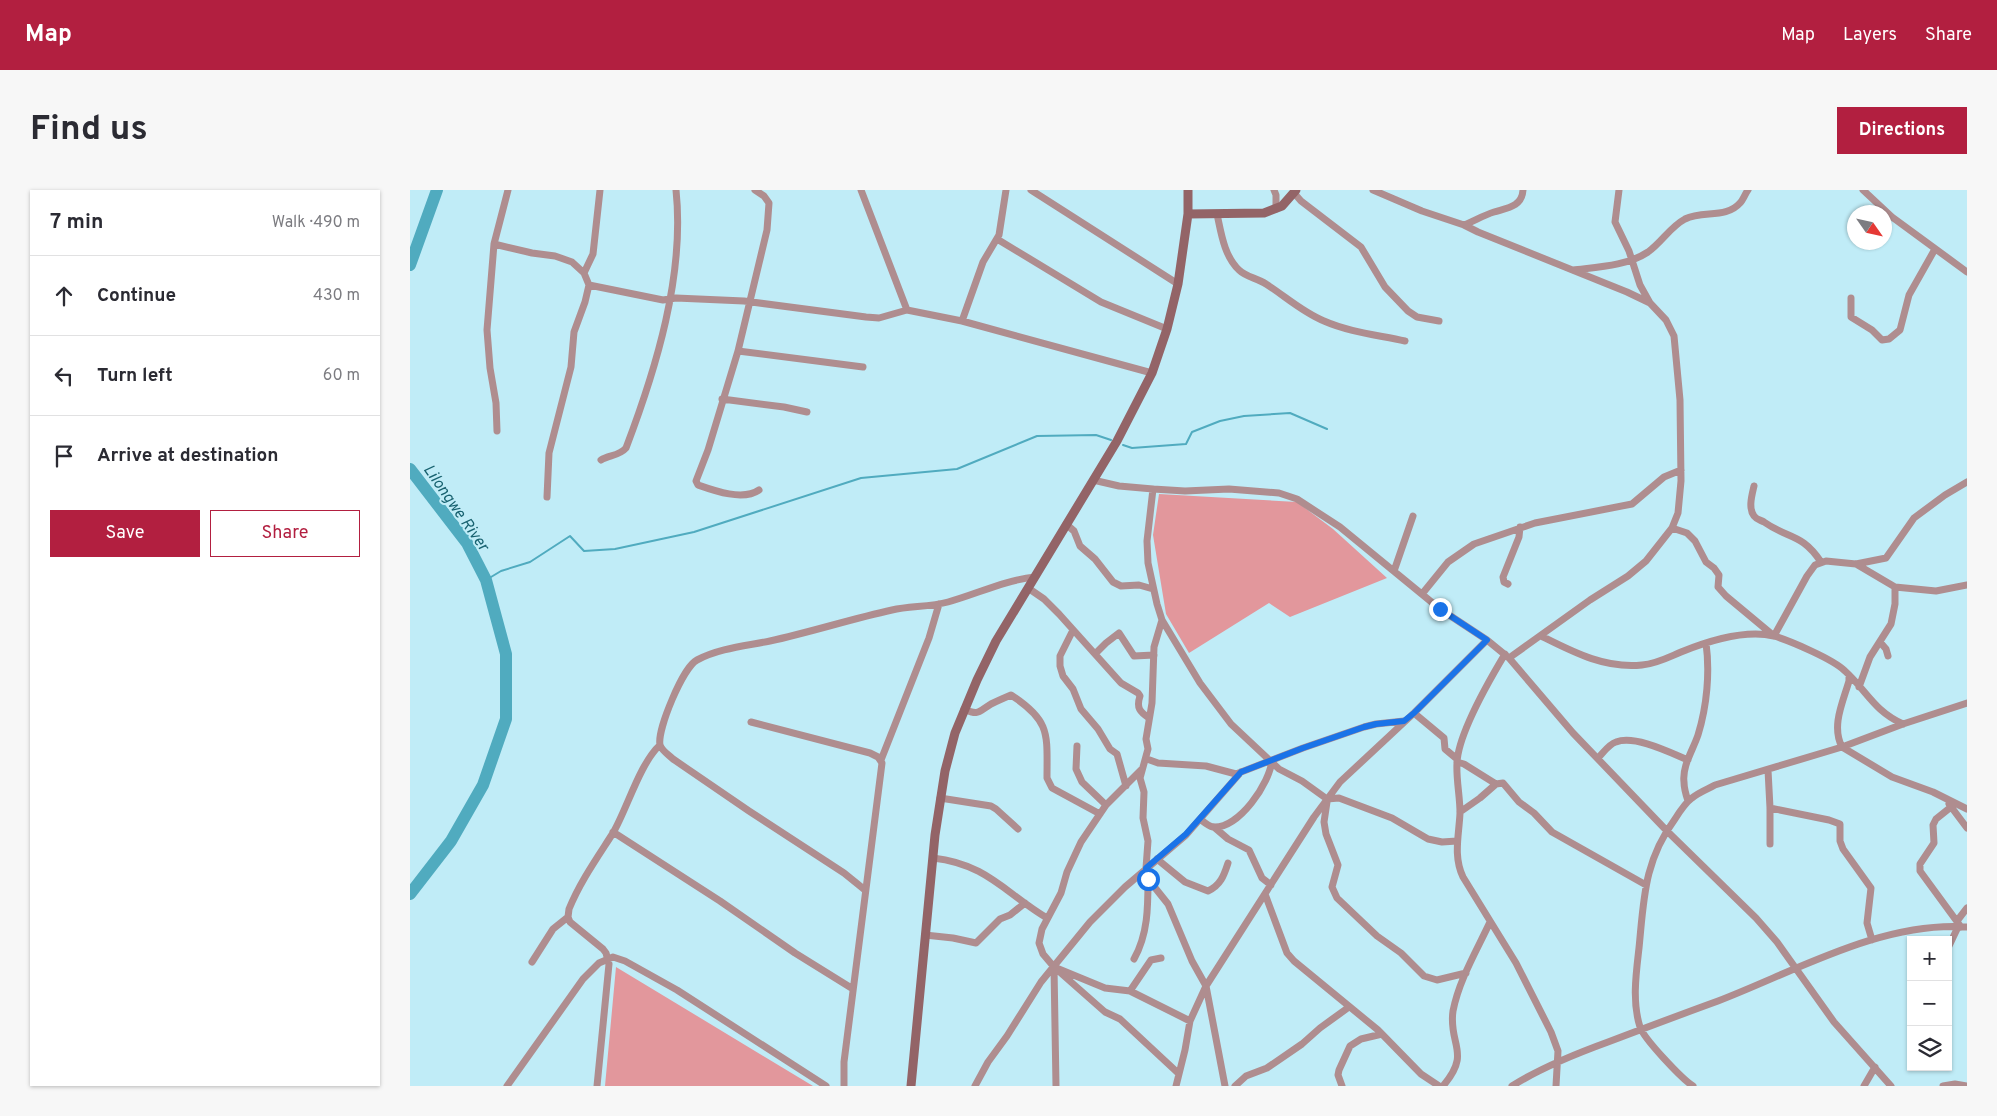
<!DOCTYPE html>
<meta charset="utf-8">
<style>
:root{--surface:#fff;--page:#f7f7f7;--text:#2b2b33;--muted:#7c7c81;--line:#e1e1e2;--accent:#b21f40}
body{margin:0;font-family:Overpass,sans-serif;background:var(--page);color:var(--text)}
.controls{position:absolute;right:15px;bottom:15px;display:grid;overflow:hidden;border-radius:0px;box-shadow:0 1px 4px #0004}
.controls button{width:45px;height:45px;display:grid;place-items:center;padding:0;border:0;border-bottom:1px solid var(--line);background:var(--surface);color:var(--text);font:25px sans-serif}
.compass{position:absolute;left:1437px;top:15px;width:45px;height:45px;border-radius:50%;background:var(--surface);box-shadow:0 1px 4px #0004;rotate:124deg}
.stop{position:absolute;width:15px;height:15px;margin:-11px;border:4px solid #1a73e8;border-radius:50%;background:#fff}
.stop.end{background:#1a73e8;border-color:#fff;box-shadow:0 1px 5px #0008}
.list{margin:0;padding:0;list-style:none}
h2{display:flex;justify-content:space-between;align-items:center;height:65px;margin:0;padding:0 20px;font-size:21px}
h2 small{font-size:16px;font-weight:400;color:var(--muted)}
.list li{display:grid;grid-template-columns:32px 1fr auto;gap:15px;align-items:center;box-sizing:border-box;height:80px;padding:0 20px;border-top:1px solid var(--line)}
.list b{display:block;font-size:19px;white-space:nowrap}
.list em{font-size:16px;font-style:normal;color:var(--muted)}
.actions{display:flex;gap:10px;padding:15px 20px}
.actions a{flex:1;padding:11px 0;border:1px solid var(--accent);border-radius:0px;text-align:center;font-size:18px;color:var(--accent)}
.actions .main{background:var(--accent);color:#fff}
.icon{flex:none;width:28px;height:28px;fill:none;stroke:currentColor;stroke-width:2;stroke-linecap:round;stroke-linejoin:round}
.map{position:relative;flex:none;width:1557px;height:896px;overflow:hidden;border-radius:0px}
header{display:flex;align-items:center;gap:30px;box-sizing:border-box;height:70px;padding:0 25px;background:var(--accent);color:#fff}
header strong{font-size:24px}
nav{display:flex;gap:28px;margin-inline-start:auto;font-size:18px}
.intro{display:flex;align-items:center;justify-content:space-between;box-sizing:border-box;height:120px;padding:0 30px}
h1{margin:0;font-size:35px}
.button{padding:12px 22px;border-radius:0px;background:var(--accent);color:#fff;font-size:18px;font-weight:700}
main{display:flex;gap:30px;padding:0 30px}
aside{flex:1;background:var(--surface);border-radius:0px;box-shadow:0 1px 4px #0004}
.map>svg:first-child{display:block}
.forest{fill:#e2979c}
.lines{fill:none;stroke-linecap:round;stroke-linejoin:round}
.stream{stroke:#50abbf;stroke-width:2}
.river{stroke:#50abbf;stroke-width:12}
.street{stroke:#af8d8f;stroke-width:7}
.secondary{stroke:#936467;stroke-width:9}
.route{stroke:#1a73e8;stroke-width:6}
.labels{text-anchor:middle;stroke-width:4;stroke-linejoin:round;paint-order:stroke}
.water-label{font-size:16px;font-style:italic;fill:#186270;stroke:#c0ecf7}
</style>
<header>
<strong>Map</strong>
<nav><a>Map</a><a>Layers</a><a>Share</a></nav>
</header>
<div class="intro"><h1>Find us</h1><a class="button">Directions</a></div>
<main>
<aside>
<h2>7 min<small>Walk · 490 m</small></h2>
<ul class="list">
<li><svg class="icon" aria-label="ahead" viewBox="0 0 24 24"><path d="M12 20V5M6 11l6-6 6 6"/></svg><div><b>Continue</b></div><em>430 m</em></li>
<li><svg class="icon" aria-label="left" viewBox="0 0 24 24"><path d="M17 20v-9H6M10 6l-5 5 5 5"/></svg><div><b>Turn left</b></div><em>60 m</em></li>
<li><svg class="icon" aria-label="arrive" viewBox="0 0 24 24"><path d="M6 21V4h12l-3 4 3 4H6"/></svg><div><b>Arrive at destination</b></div></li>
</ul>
<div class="actions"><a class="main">Save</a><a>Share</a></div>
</aside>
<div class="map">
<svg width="1557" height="896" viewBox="0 0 1557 896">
<rect width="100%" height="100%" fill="#c0ecf7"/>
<path class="forest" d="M749 304 887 312 923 339 977 388 880 427 859 413 779 463 756 424 743 345Z
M206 777 403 896H195Z"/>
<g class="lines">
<path class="stream" d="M713 255 722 258 776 254 782 242 810 231 834 226 880 223 917 239
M76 390 91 381 120 372 160 346 174 361 205 359 284 342 451 288 547 279 627 246 686 245 701 250"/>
<path class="river" d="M0 75 27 0
M0 279 57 353 76 390 96 464V529L73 595 41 651 0 704"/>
<path class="street" d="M345 0 354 6 359 13 357 40 328 161 298 260 286 291 288 295C305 301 333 311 349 300
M451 0 497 120
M621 0 768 94
M864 0 866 5V19
M963 0 1012 21 1054 35 1068 42 1217 102 1240 113 1256 130 1264 146 1270 210 1271 291 1268 323 1262 338 1236 371 1218 386 1180 410 1099 468
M1209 0 1205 32 1219 61 1230 95 1240 113
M1453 0 1482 27 1557 82
M884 3 891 11 951 57 975 97 998 121 1007 127 1029 131
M807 24C811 42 814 66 829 80 836 87 847 88 856 94 875 106 892 122 914 131 939 142 968 145 995 151
M1054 35C1064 31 1074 25 1084 22 1097 18 1112 17 1113 0
M587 49 691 112 757 139
M84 54 122 63 145 66 162 72 174 83 179 95 175 112 164 142 161 177 139 263 137 307
M1163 80C1187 77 1217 76 1238 62 1252 52 1260 37 1275 29 1293 20 1316 29 1330 13 1333 10 1335 4 1338 0
M174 83 183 64 190 0
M179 95 253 110 266 108 334 111 456 127 469 128 497 120 552 131 742 183
M1441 108V127L1462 140 1472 150 1479 149 1490 140 1499 105 1525 59
M552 131 573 72 589 45 596 0
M328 161 453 177
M312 209 374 217 397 222
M87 241 86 213 80 178 77 140 84 54 98 0
M191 270C199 265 209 266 216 258 246 179 275 85 266 0
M683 290 709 296 743 299 775 301 819 299 869 303 887 309 930 337 1030 419 1077 450 1099 468 1163 543 1257 641 1346 728 1367 752 1424 832 1481 896
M1344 296C1342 305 1338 318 1344 326 1347 330 1351 330 1354 332 1378 349 1392 343 1411 372
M743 299 737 351 738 373 747 414 752 430 790 493 821 534 869 579 892 591 917 609 929 608 982 628 1018 649 1032 652 1047 651
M656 334 664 341 670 356 685 369 703 392 711 396 729 395 743 399
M1262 338 1277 343 1285 351 1296 372 1304 378 1309 385 1308 397 1316 406 1364 446 1397 386 1405 375 1416 371 1446 374 1476 368 1504 328 1535 305 1557 292
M1446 374 1485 397 1526 401 1557 395
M984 381 1003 326
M1098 394 1094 392 1093 387 1109 347 1110 337
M618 398 634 409 649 424 711 493 728 503 730 506C726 518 730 522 739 528
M1012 404 1038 372 1064 354 1125 333 1222 314 1254 287 1271 280
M752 430 744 457 742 513 736 549 738 559 730 588 734 602 733 628 738 651 736 678 738 689 758 714 782 771 796 796 815 896
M663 440 650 466V476L653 486 663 499 671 519 688 539 700 559 707 564 716 596
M1131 446C1163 462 1195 479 1232 475 1246 474 1259 467 1271 462 1298 451 1334 439 1364 446 1380 451 1423 469 1435 481 1457 501 1464 521 1493 534
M1470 452 1476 459 1478 466
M685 464 696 453 709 443 724 466 744 465
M1095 464C1080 489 1048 544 1047 573 1046 589 1050 606 1050 623 1049 645 1043 666 1053 687L1106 773 1141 842 1148 861 1146 896
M1439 485V491C1433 512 1421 536 1432 557L1482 587 1523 602 1557 619
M1449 497 1460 467 1481 434 1485 414V397
M554 519C569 526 568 522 581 514 587 511 594 508 601 505 641 531 637 544 637 588L642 598 690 624
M1004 523 1034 548 1035 559 1047 569
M341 532 460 563 468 567 472 573 434 872V896
M667 556 666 579 672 592 696 615
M1188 568C1193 563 1199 554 1206 552 1225 545 1259 562 1278 570
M737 569 748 573 796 576 826 584 893 558 954 537 966 534 994 531
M471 570 519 448 529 414
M1047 572 1054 574 1086 594
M731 580 696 615 671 652 657 682 651 703 632 739 629 753 633 764 644 777 695 822 710 829 768 883
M1358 580 1360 618V654
M530 608 581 616 586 619 608 639
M1278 611C1276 605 1274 599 1274 592 1272 576 1283 560 1288 545 1297 516 1300 482 1296 453
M917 612 914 632 916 644 928 675 922 697 927 708 967 746 991 763 1014 786 1027 790 1056 783
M1539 614 1557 638
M1541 617 1526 629 1523 635 1524 653 1510 674V681L1551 737
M1360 618 1419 630 1430 634V651L1433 659 1461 698 1457 733 1462 750
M1050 622 1070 608 1086 594 1093 593 1109 612 1124 623 1142 642 1236 695
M790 629C794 632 798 636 803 637 829 639 860 593 862 570
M804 637 818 649 839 660 852 688 861 695
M203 642 310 711 385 763 443 799
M523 668C577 674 595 703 637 728
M747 669 775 692 798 701C811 695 814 685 818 673
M455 700 434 683 339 621 263 569C259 565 252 561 250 555 247 540 273 477 287 470 310 458 336 456 360 451 401 442 441 429 482 420 500 416 520 417 538 412 567 404 595 390 625 387
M855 704 877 763 884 771 968 840 1011 884 1029 896
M1547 731 1557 718
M515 745 543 748 566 753 590 729 600 725 615 713
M1538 758 1548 737
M724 769C738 744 738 717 738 689
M122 772 143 739 158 727
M720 801 741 770 751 768
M97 896 173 789 189 773 203 767 215 771 267 800 416 896
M187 896 199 774 196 763 193 759 160 732 158 727 159 719C170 692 187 668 203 643 217 619 230 573 250 555
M565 896 578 872 597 846 631 792 680 732 715 697 776 645 831 582
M646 896 644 777 695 798 720 801 780 831
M766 896 775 860 780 831 796 796 904 627 930 592 1004 523 1077 450
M825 896 836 886 857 878 892 854 910 838 939 817
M932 896 928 885 929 880 940 856 951 849 972 844
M1033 896C1062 862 1038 855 1043 821 1049 790 1067 760 1080 732
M1102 896C1132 877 1165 864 1198 852 1235 838 1272 824 1308 811 1386 781 1472 731 1557 737
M1283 896C1272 889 1234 849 1230 837 1222 812 1226 784 1229 758 1234 708 1234 671 1265 629 1270 621 1275 613 1282 608 1289 602 1298 599 1305 595L1432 557 1493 534 1557 513
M1454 896 1465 877
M1533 896 1545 894 1557 896"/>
<path class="secondary" d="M778 24 854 23 872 16 886 0
M501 896 525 645 535 581 545 543 567 490 586 451 707 251 742 183 757 139 768 94 778 24V0"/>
</g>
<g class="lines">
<path class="route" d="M738 689 736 678 776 644 831 582 893 558 954 537 966 534 994 531 1004 523 1077 450 1030 419"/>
</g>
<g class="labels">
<g class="water-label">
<text transform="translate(47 317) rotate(55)" y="6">Lilongwe River</text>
</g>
</g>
</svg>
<div class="controls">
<button>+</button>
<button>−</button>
<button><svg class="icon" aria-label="layers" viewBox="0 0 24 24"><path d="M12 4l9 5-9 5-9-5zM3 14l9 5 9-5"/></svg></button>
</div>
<svg class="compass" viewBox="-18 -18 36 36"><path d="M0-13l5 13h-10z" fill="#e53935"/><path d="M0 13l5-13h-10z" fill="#7c7c81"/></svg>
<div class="stop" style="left:738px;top:689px"></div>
<div class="stop end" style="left:1030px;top:419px"></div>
</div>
</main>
